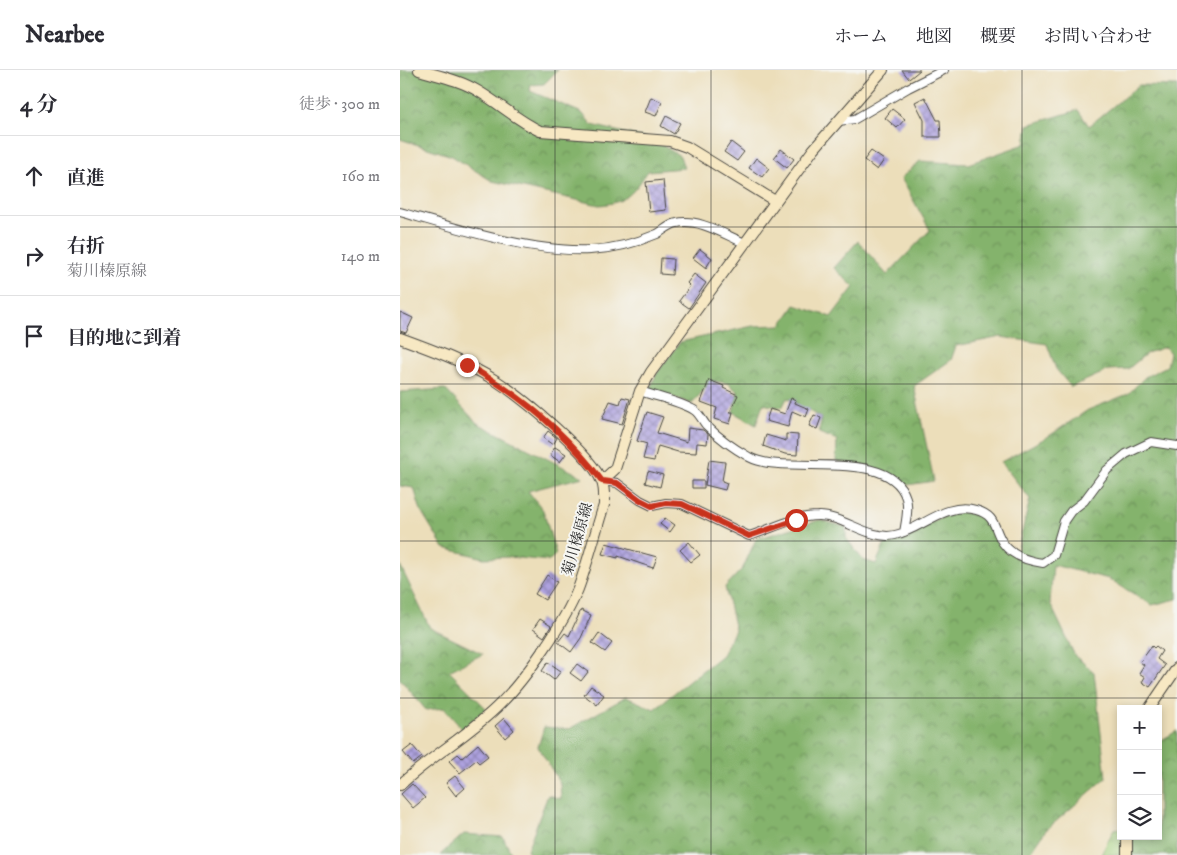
<!DOCTYPE html>
<html lang="ja">
<meta charset="utf-8">
<style>
:root{--surface:#fff;--page:#f7f7f7;--text:#2b2b33;--muted:#7c7c81;--line:#e1e1e2}
body{margin:0;font-family:"IM FELL DW Pica","Noto Serif JP",serif;background:var(--page);color:var(--text)}
.controls{position:absolute;right:15px;bottom:15px;display:grid;overflow:hidden;border-radius:0px;box-shadow:0 2px 8px #0003}
.controls button{width:45px;height:45px;display:grid;place-items:center;padding:0;border:0;border-bottom:1px solid var(--line);background:var(--surface);color:var(--text);font:25px sans-serif}
.stop{position:absolute;width:15px;height:15px;margin:-11px;border:4px solid #c8321e;border-radius:50%;background:#fff}
.stop.end{background:#c8321e;border-color:#fff;box-shadow:0 1px 5px #0008}
.list{margin:0;padding:0;list-style:none}
h2{display:flex;justify-content:space-between;align-items:center;height:65px;margin:0;padding:0 20px;font-size:21px}
h2 small{font-size:16px;font-weight:400;color:var(--muted)}
.list li{display:grid;grid-template-columns:32px 1fr auto;gap:15px;align-items:center;box-sizing:border-box;height:80px;padding:0 20px;border-top:1px solid var(--line)}
.list b{display:block;font-size:19px;white-space:nowrap}
.list p{margin:0;font-size:16px;white-space:nowrap;color:var(--muted)}
.list em{font-size:16px;font-style:normal;color:var(--muted)}
.icon{flex:none;width:28px;height:28px;fill:none;stroke:currentColor;stroke-width:2;stroke-linecap:round;stroke-linejoin:round}
.map{position:relative;flex:none;width:777px;height:785px;overflow:hidden}
header{display:flex;align-items:center;gap:30px;box-sizing:border-box;height:70px;padding:0 25px;background:var(--surface);border-bottom:1px solid var(--line)}
header strong{font-size:24px}
nav{display:flex;gap:28px;margin-inline-start:auto;font-size:18px}
main{display:flex}
aside{flex:1;background:var(--surface)}
.map>svg:first-child{display:block}
.grass{fill:url(#grass-tufts);stroke:#687e54}
.forest{fill:url(#forest-crowns);stroke:#586f4c}
.building{fill:url(#building-cross-hatch)}
.lines{fill:none;stroke-linecap:round;stroke-linejoin:round}
.street-casing{stroke:#484640;stroke-width:10}
.secondary-casing{stroke:#484640;stroke-width:12}
.street{stroke:#fff;stroke-width:8}
.secondary{stroke:#f7e8c3;stroke-width:10}
.route{stroke:#c8321e;stroke-width:6}
.grid{fill:none;stroke:#2b2b2b;stroke-width:1;stroke-opacity:0.55}
.labels{text-anchor:middle;stroke-width:4;stroke-linejoin:round;paint-order:stroke}
.street-label{font-size:15px;fill:#2b2b2b;stroke:#f6f6f2}
</style>
<header>
<strong>Nearbee</strong>
<nav><a>ホーム</a><a>地図</a><a>概要</a><a>お問い合わせ</a></nav>
</header>
<main>
<aside>
<h2>4 分<small>徒歩 · 300 m</small></h2>
<ul class="list">
<li><svg class="icon" aria-label="ahead" viewBox="0 0 24 24"><path d="M12 20V5M6 11l6-6 6 6"/></svg><div><b>直進</b></div><em>160 m</em></li>
<li><svg class="icon" aria-label="right" viewBox="0 0 24 24"><path d="M7 20v-9h11M14 6l5 5-5 5"/></svg><div><b>右折</b><p>菊川榛原線</p></div><em>140 m</em></li>
<li><svg class="icon" aria-label="arrive" viewBox="0 0 24 24"><path d="M6 21V4h12l-3 4 3 4H6"/></svg><div><b>目的地に到着</b></div></li>
</ul>
</aside>
<div class="map">
<svg width="777" height="785" viewBox="0 0 777 785">
<defs>
<pattern id="grass-tufts" width="24" height="20" patternUnits="userSpaceOnUse" patternTransform="scale(1.25)"><rect width="24" height="20" fill="#a6d17d"/><path d="M3 7l-1-3M5 7V3M7 7l1-3M15 17l-1-3M17 17v-4M19 17l1-3" fill="none" stroke="#8fb46c"/></pattern>
<pattern id="forest-crowns" width="20" height="18" patternUnits="userSpaceOnUse" patternTransform="scale(1.25)"><rect width="20" height="18" fill="#84b36c"/><path d="M2 6a3 3 0 1 1 6 0M12 15a3 3 0 1 1 6 0" fill="none" stroke="#6c9259"/></pattern>
<pattern id="building-cross-hatch" width="8" height="8" patternUnits="userSpaceOnUse" patternTransform="scale(1.25)"><rect width="8" height="8" fill="#aea2df"/><path d="M0 0l8 8M0 8l8-8" fill="none" stroke="#8e84b5"/></pattern>
</defs>
<rect width="100%" height="100%" fill="#f6f6f2"/>
<filter id="ink" filterUnits="userSpaceOnUse"><feTurbulence type="fractalNoise" baseFrequency=".02" numOctaves="2"/><feDisplacementMap in="SourceGraphic" scale="10" xChannelSelector="R" yChannelSelector="G"/><feConvolveMatrix kernelMatrix="1 2 1 2 8 2 1 2 1" color-interpolation-filters="sRGB"/></filter>
<filter id="wash" filterUnits="userSpaceOnUse"><feTurbulence type="fractalNoise" baseFrequency=".0096" numOctaves="4" result="noise"/><feDisplacementMap in="SourceGraphic" scale="20" xChannelSelector="R" yChannelSelector="G"/><feGaussianBlur stdDeviation="1.12" result="paint"/><feColorMatrix in="noise" values="0 0 0 0 0 0 0 0 0 0 0 0 0 0 0 0 0 1.4 0 .05"/><feComposite in="paint" operator="in"/></filter>
<g filter="url(#wash)">
<rect width="100%" height="100%" fill="#ecdeba"/>
<path class="grass" d="M721 758 724 784 701 785 714 759Z"/>
<path class="forest" d="M0 0H158L144 14 131 15 130 21 182 43 192 55 254 70 280 86 284 98 248 101C233 123 227 133 199 135L92 111 52 86 0 69Z
M739 15 777 16V529L752 535 709 509 653 495 650 533 675 586 694 602 706 708 646 760 629 785H131L127 780 148 725 161 729 160 713 138 677 144 657 169 659 226 627 254 639 322 585 335 560 325 517 343 498 356 469 420 450 446 457V468L463 490 476 494 486 471C513 466 557 429 581 447 596 458 597 477 616 487L630 429 601 392 649 366 688 340 728 324 745 307 767 296 770 283 765 277 747 283 728 299 709 300 671 317 656 299 647 274 601 267 556 276 551 290 514 316 534 411 501 416 486 403 436 391 437 370 419 363 421 348 387 328 382 338 363 334 356 355 333 342 338 322 328 313 311 311 292 334 250 319 257 303 280 272 353 256 381 255 395 235 431 247 454 217 434 198 458 171 487 205 530 160 501 108 520 91 568 94 625 74 628 55 678 40 689 56Z
M45 319 77 353 183 407 128 421 143 440 156 484 149 491 109 487 84 488 44 478 21 441 14 418 0 416V322Z
M0 495 30 558 83 584 49 601 86 638 63 660 44 638 26 640 0 609Z
M777 661V785H730V766H758V672Z
M64 764 103 767 112 785H40Z"/>
<g id="blocks">
<path class="building" d="M502 0H520L509 9Z
M251 27 262 32 256 46 245 42Z
M525 27 537 50H540L541 67H524V50L515 32Z
M492 39 505 49 497 58 485 48Z
M266 46 280 53 274 64 261 56Z
M331 72 344 82 337 91 324 82Z
M381 79 394 89 387 98 374 88Z
M471 81 484 90 477 100 464 90Z
M356 88 369 98 362 107 349 98Z
M263 110 266 140 249 142 246 112Z
M300 179 312 188 306 198 293 188Z
M261 188 273 189 272 205 260 204Z
M294 204 306 213 289 238 279 231 290 216 287 213Z
M0 242 13 248 6 263 0 261Z
M309 310 324 316 323 318 338 325 330 342H333L330 354 314 349 317 338 301 332Z
M222 327 230 329 222 354 202 349 210 331 220 334Z
M391 328 396 330 395 333 409 339 406 347 392 341 388 357 366 351 370 339 385 344Z
M247 342 263 347 257 363 287 372 288 358 303 360 308 364 307 374 297 373 296 383 278 382 258 376 254 391 243 389 247 374 237 371Z
M414 345 421 348 417 359 409 356Z
M148 361 157 368 153 375 143 368Z
M386 364 398 365 397 385 385 384 363 376 366 365 386 371Z
M155 377 166 384 160 392 150 385Z
M309 390 325 392 322 411 327 413 325 420 305 415Z
M248 401 263 405 260 417 245 413Z
M292 411H304V418H292Z
M265 448 275 455 270 462 260 454Z
M289 472 300 485 291 492 280 480Z
M206 473 257 487 253 498 218 486V488L202 484Z
M147 505 157 512 145 530 135 524Z
M181 540 191 545 181 568 171 582 158 572 165 563 169 566Z
M140 549 151 556 144 567 133 559Z
M199 563 212 573 205 582 192 573Z
M752 576 754 578 756 576 762 581 757 589 765 595 750 617 742 612 745 607 739 603 744 595 740 592Z
M148 592 161 601 154 610 142 601Z
M177 594 188 602 181 611 170 603Z
M191 616 204 625 197 635 184 625Z
M104 648 114 660 105 668 95 656Z
M78 674 88 686 79 693 76 690 60 703 49 691 58 684 62 688Z
M12 675 22 687 13 694 3 682Z
M55 706 65 718 56 726 46 713Z
M12 714 25 728 13 738 1 724Z"/>
</g>
</g>
<g filter="url(#ink)">
<use href="#blocks" fill-opacity="0" stroke="#484640" stroke-width="1"/>
<g class="lines">
<g class="street-casing">
<path id="street" d="M438 51 455 49 508 18 544 0
M0 142C56 158 133 183 190 180 212 179 236 173 257 164 263 161 270 154 277 153 299 148 325 165 345 173
M240 321C257 327 279 331 294 340 299 343 302 350 306 355 317 366 335 379 349 387 386 407 490 376 506 428 509 439 506 451 504 462
M202 411 217 413 240 430 252 436 266 433 282 434 349 466C372 459 394 446 418 446 442 445 470 471 495 465 522 459 546 431 576 440 597 446 593 458 603 473 612 486 628 491 643 493L654 485 664 451 671 441 684 431 707 400 726 384 751 372 777 376"/>
</g>
<g class="secondary-casing">
<path id="secondary" d="M19 0C39 6 60 10 78 21 100 34 117 50 140 61L270 71 287 77 375 131
M0 268C33 280 68 293 98 312 124 329 191 384 202 412 205 420 204 428 204 435 195 463 188 492 178 519 165 552 126 608 101 633 71 664 32 685 0 715
M202 411 215 399 240 321 251 302 413 80 483 0
M749 639 777 598
M727 766V785"/>
</g>
<use href="#street" class="street"/>
<use href="#secondary" class="secondary"/>
</g>
</g>
<g class="lines" filter="url(#ink)">
<path class="route" d="M67 295C121 325 165 362 202 411L217 413 240 430 252 436 266 433 282 434 349 466 396 450"/>
</g>
<path class="grid" d="M155 0V785M311 0V785M466 0V785M622 0V785M0 157H777M0 314H777M0 471H777M0 628H777"/>
<g class="labels">
<g class="street-label">
<text transform="translate(177 469) rotate(-74)" y="5">菊川榛原線</text>
</g>
</g>
</svg>
<div class="controls">
<button>+</button>
<button>−</button>
<button><svg class="icon" aria-label="layers" viewBox="0 0 24 24"><path d="M12 4l9 5-9 5-9-5zM3 14l9 5 9-5"/></svg></button>
</div>
<div class="stop" style="left:396px;top:450px"></div>
<div class="stop end" style="left:67px;top:295px"></div>
</div>
</main>
